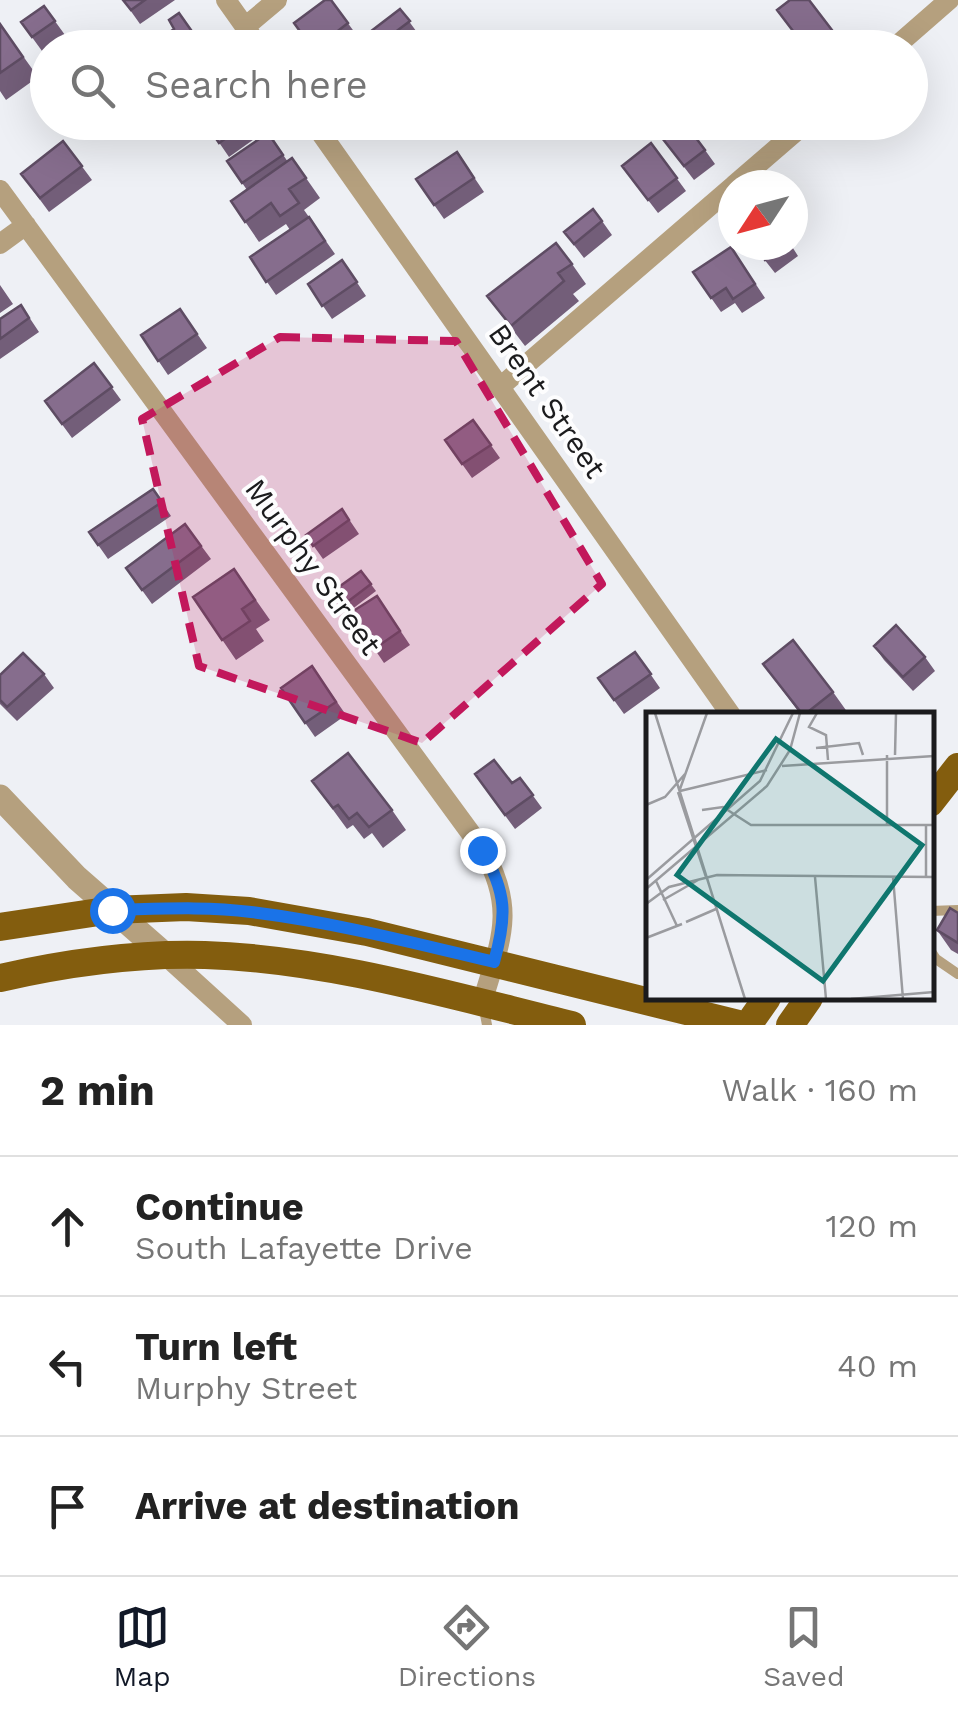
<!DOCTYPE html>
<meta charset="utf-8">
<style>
:root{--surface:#fff;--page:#f2f2f2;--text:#222;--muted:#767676;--line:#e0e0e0;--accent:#111827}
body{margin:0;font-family:"Work Sans",sans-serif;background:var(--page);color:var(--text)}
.compass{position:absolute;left:718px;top:170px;width:90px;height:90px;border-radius:50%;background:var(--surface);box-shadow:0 10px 40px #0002;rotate:234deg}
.stop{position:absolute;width:30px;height:30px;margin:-22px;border:8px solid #1a73e8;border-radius:50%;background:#fff}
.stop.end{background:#1a73e8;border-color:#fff;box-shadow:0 2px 10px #0008}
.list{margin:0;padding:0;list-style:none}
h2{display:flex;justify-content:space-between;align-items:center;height:130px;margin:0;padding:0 40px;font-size:42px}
h2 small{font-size:32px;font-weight:400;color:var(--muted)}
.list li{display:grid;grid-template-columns:65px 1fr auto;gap:30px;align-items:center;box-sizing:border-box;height:140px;padding:0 40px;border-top:2px solid var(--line)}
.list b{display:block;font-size:38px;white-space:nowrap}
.list p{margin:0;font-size:32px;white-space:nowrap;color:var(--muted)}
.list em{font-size:32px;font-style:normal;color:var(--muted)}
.icon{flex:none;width:55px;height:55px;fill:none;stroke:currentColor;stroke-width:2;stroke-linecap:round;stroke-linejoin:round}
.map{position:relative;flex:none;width:958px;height:1025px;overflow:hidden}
.search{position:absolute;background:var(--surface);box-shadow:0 10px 40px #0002;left:30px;right:30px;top:30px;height:110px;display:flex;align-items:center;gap:25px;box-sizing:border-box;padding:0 35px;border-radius:55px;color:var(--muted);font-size:38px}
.sheet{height:550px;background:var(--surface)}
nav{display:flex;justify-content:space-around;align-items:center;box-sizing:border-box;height:140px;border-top:2px solid var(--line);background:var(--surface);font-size:28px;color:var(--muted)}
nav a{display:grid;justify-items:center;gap:5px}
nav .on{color:var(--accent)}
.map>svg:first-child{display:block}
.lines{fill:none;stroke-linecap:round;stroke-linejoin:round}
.service{stroke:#b5a07e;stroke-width:10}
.minor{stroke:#b5a07e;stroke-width:20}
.tertiary{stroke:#b5a07e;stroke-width:25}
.primary{stroke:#835d0e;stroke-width:28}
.wall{fill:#735e79}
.building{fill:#866d8d;stroke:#5e4c63;stroke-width:2.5}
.route{stroke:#1a73e8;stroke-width:12}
.marked{fill:#c2185b;fill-opacity:0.2;stroke:#c2185b;stroke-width:8;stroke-dasharray:20 12;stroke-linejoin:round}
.labels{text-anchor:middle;stroke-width:8;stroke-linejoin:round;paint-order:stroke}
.street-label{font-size:30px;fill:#1b1b1d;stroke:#fdfdfe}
.inset-road{fill:none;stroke:#9a9b9f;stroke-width:2.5}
.view{fill:#0f766e;fill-opacity:0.15;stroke:#0f766e;stroke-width:5}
.inset-edge{fill:none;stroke:#1b1b1d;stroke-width:5}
</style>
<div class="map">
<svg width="958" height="1025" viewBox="0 0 958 1025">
<rect width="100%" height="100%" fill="#eef0f5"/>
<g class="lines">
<path class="service" d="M930 911 958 910
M930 950 936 959 958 974
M483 1004 487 1025"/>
<path class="minor" d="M226 0 260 48
M245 27 277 0
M894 48 949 0
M313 122 731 715
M734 185 807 122
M0 190 483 850C517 911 500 941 482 1003
M0 244 26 225
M500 387 733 186
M165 955 242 1025"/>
<path class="tertiary" d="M0 797 77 878 165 955"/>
<path class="primary" d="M930 803 958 767
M0 927 112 910 186 907 249 911 367 932 743 1025
M0 978C66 963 137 953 205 955 329 959 453 996 572 1025
M748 1025 767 998
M790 1025 809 998"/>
</g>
<path class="wall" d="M123 0H175L140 24Z
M331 0 358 37 344 48H311Z
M809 0 844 48H805Z
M44 6 65 35 42 51 21 22Z
M400 9 419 35 403 48H349Z
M179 13 204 48H148L174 29Z
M0 24 38 77 6 100 0 91Z
M205 122H251L260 135 229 157Z
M409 122H451L430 137 424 128 417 133Z
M723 122H754L735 137Z
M652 125 705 150 715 164 694 180Z
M268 133 288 162 292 158 320 198 304 210 335 254 276 295 250 257 290 230 286 224 259 242 231 201 247 190 227 161Z
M63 141 92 180 49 212 21 174Z
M651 143 686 191 658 213 632 179Z
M457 152 484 192 444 219 416 179Z
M602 221 612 235 584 258 564 232Z
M753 245H791L798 256 775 273Z
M731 247 765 298 742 313 735 303 721 312 693 272Z
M342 260 366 296 332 319 308 284Z
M572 264 586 284 573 294 579 301 525 346 487 296Z
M0 285 13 304 0 313Z
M21 305 39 332 0 359V319Z
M180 309 207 348 168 375 141 335Z
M94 363 121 400 72 438 45 401Z
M473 420 500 458 472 478 445 440Z
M153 489 171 516 108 559 89 532Z
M342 509 359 534 323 559 306 535Z
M185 524 211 559 152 604 126 568Z
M234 569 270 620 256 629 264 641 236 660 193 597Z
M361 571 376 591 351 610 336 589Z
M377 596 410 645 384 663 350 613Z
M874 646 925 657 935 671 913 691 884 660Z
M635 652 660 688 624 714 598 678Z
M763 664 833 692 848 713 845 715H801Z
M312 666 346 715 315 737 281 688Z
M44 674 54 688 17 721 0 704V675Z
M475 774 512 783 520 778 542 808 515 829Z
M312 781 392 810 406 830 383 848 372 833 364 839 353 825 347 829Z
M958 913V954L951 950 937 930Z"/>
<path class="building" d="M123 0H145L131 10Z
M325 0H331L348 23 316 48H312L294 23Z
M790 0H809L835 34 817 48H806L777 10Z
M44 6 55 21 32 37 21 22Z
M400 9 410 21 374 48H349Z
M179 13 198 40 187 48H148L174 29 169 20Z
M0 24 23 57 0 73Z
M205 122H249L219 143Z
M655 122H684L705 150 684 166 652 125Z
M268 133 283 155 242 183 227 161Z
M63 141 82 166 40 198 21 174Z
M651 143 677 178 648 200 622 166Z
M457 152 474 178 434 205 416 179Z
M292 158 306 178 289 189 299 203 280 216 271 203 245 222 231 201Z
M593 209 602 221 574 244 564 232Z
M309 217 325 241 266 282 250 257Z
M556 243 572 264 558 273 564 281 511 326 487 296Z
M754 245H784L765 260Z
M731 247 755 284 733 299 726 288 711 298 693 272Z
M342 260 357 282 322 306 308 284Z
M21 305 29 318 0 339V319Z
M180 309 197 334 158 361 141 335Z
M94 363 112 387 62 424 45 401Z
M473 420 491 445 462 464 445 440Z
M153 489 162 502 98 545 89 532Z
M342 509 349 520 313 546 306 535Z
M185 524 201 546 142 590 126 568Z
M234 569 255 600 242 609 250 621 222 640 193 597Z
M361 571 371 584 346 603 336 589Z
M377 596 400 631 374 649 350 613Z
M896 625 925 657 903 677 874 646Z
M793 640 833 692 804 715H803L763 664Z
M635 652 651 674 614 700 598 678Z
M23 653 44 674 7 707 0 700V675Z
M312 666 336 702 305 723 281 688Z
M348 753 392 810 369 827 357 813 349 819 338 805 333 808 312 781Z
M494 760 512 783 520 778 533 795 505 815 475 774Z
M950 908 958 913V943L937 930Z"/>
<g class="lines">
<path class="route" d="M112 910C158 909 205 906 251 912 333 922 414 943 494 962 507 916 507 893 482 850"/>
</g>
<path class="marked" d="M280 337 456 341 602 584 422 743 199 666 142 419Z"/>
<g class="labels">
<g class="street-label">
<text transform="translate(547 401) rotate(55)" y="10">Brent Street</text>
<text transform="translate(313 567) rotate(54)" y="10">Murphy Street</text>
</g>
</g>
<g transform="translate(646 712)">
<rect width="288" height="288" fill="#eef0f5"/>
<path class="inset-road" d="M9 1 99 287M171 1 163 15 180 23 182 48M170 36 213 31 217 43M241 43V113M249 43 250 1M136 54 288 44M34 77 61 1M34 79 121 58M32 80 60 165M0 93 19 85 39 62M56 98 77 95 105 113H288M169 165 180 287M247 165 257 287M280 165V113M0 168 114 69 147 1M10 169 31 214M0 177 121 74 144 38 154 1M17 188 52 168M0 192 23 175 71 163 288 165M40 210 70 197M0 226 36 212M205 287 288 280"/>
<path class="view" d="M130 27 276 133 177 269 31 163Z"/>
<rect width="288" height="288" class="inset-edge"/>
</g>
</svg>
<svg class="compass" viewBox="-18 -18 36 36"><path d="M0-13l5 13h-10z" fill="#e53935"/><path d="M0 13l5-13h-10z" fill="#767676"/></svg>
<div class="stop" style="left:112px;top:910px"></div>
<div class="stop end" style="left:482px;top:850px"></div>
<div class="search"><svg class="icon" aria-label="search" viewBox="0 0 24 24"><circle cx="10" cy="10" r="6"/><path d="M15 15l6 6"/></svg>Search here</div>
</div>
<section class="sheet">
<h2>2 min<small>Walk · 160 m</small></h2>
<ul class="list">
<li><svg class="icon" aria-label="ahead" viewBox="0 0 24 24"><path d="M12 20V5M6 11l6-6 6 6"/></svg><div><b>Continue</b><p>South Lafayette Drive</p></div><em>120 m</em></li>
<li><svg class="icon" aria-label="left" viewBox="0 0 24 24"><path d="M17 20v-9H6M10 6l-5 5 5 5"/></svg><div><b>Turn left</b><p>Murphy Street</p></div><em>40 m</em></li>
<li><svg class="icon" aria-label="arrive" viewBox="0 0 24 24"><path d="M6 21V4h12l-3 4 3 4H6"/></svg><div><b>Arrive at destination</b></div></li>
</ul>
</section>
<nav>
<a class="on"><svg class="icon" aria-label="map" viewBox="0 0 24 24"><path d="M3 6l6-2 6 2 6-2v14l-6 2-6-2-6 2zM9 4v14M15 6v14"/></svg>Map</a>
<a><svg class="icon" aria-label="directions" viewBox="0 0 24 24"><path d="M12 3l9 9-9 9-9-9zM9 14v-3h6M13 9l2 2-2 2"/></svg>Directions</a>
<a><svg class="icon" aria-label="saved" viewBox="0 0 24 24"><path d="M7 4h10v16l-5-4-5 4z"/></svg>Saved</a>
</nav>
